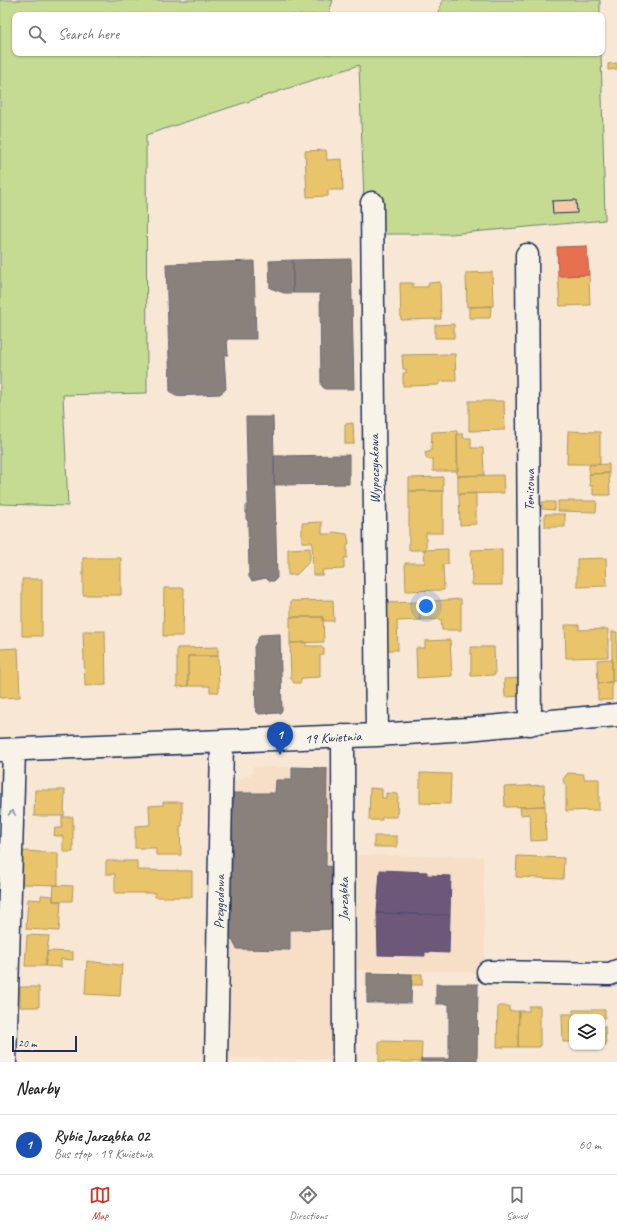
<!DOCTYPE html>
<meta charset="utf-8">
<style>
:root{--surface:#fff;--page:#f2f2f2;--text:#222;--muted:#767676;--line:#e0e0e0;--accent:#d93025}
body{margin:0;font-family:Caveat,sans-serif;background:var(--page);color:var(--text)}
.controls{position:absolute;right:12px;bottom:12px;display:grid;overflow:hidden;border-radius:8px;box-shadow:0 1px 3px #0004}
.controls button{width:36px;height:36px;display:grid;place-items:center;padding:0;border:0;border-bottom:1px solid var(--line);background:var(--surface);color:var(--text);font:20px sans-serif}
.scale{position:absolute;left:12px;bottom:10px;width:65px;box-sizing:border-box;padding-left:4px;border:2px solid #1b2f5e;border-top:0;font-size:11px;line-height:14px;white-space:nowrap;color:#1b2f5e;-webkit-text-stroke:3px #f7f3e8;paint-order:stroke}
.you{position:absolute;left:426px;top:606px;width:14px;height:14px;margin:-10px;border:3px solid #fff;border-radius:50%;background:#1a73e8;box-shadow:0 0 0 6px #1a73e833}
.badge{display:grid;place-items:center;width:26px;height:26px;border-radius:50%;background:var(--accent);color:#fff;font-size:13px;font-weight:700}
.pin{position:absolute;translate:-50% -33px;filter:drop-shadow(0 1px 2px #0008)}
.pin::after{content:'';position:absolute;top:21px;width:14px;height:12px;background:inherit;clip-path:polygon(0 0,100% 0,50% 100%)}
.list{margin:0;padding:0;list-style:none}
h2{display:flex;justify-content:space-between;align-items:center;height:52px;margin:0;padding:0 16px;font-size:17px}
h2 small{font-size:13px;font-weight:400;color:var(--muted)}
.list li{display:grid;grid-template-columns:26px 1fr auto;gap:12px;align-items:center;box-sizing:border-box;height:60px;padding:0 16px;border-top:1px solid var(--line)}
.list b{display:block;font-size:15px;white-space:nowrap}
.list p{margin:0;font-size:13px;white-space:nowrap;color:var(--muted)}
.list em{font-size:13px;font-style:normal;color:var(--muted)}
.icon{flex:none;width:22px;height:22px;fill:none;stroke:currentColor;stroke-width:2;stroke-linecap:round;stroke-linejoin:round}
.map{position:relative;flex:none;width:617px;height:1062px;overflow:hidden}
.search{position:absolute;background:var(--surface);box-shadow:0 1px 3px #0004;left:12px;right:12px;top:12px;height:44px;display:flex;align-items:center;gap:10px;box-sizing:border-box;padding:0 14px;border-radius:8px;color:var(--muted);font-size:15px}
.sheet{height:112px;background:var(--surface)}
nav{display:flex;justify-content:space-around;align-items:center;box-sizing:border-box;height:56px;border-top:1px solid var(--line);background:var(--surface);font-size:11px;color:var(--muted)}
nav a{display:grid;justify-items:center;gap:2px}
nav .on{color:var(--accent)}
.map>svg:first-child{display:block}
.built{fill:#f7dec6}
.green{fill:#c4db91;stroke:#708578}
.homes{fill:#e9c46a;stroke:#ab9766}
.shops{fill:#e76f51;stroke:#aa5c55}
.offices{fill:#6d597a;stroke:#544c72}
.industry{fill:#8a817c;stroke:#696873}
.building{fill:#f6caa5;stroke:#1b2f5e}
.lines{fill:none;stroke-linecap:round;stroke-linejoin:round}
.minor-casing{stroke:#1b2f5e;stroke-width:25}
.minor{stroke:#f7f3e8;stroke-width:22}
.oneway{stroke:#8991a3}
.labels{text-anchor:middle;stroke-width:4;stroke-linejoin:round;paint-order:stroke}
.street-label{font-size:14px;fill:#1b2f5e;stroke:#f7f3e8}
</style>
<div class="map">
<svg width="617" height="1062" viewBox="0 0 617 1062">
<rect width="100%" height="100%" fill="#f7e7d4"/>
<filter id="ink" filterUnits="userSpaceOnUse"><feTurbulence type="fractalNoise" baseFrequency=".025" numOctaves="2"/><feDisplacementMap in="SourceGraphic" scale="8" xChannelSelector="R" yChannelSelector="G"/><feConvolveMatrix kernelMatrix="1 2 1 2 8 2 1 2 1" color-interpolation-filters="sRGB"/></filter>
<g filter="url(#ink)">
<path class="built" d="M253 767 334 768 336 1059 227 1058 232 783 253 773Z
M354 855 483 857 485 972 355 970Z"/>
<path class="green" d="M0 0H333L328 15H15V53H601L605 220 450 234H381L364 201 359 65 146 135 147 393 63 395 68 506 0 504Z
M443 0H600V15H437Z"/>
<path class="homes" d="M617 63V69L608 70V64Z
M326 150 327 160 342 159 343 190H328V196L307 197 305 151Z
M492 272 493 306 467 307 466 273Z
M589 275 590 305 560 306 558 276Z
M440 282 441 319 401 320 400 283H413V287H428V283Z
M491 306 490 318H469V307Z
M454 324V338H435V325Z
M455 354 456 381H441L438 385 403 386V373H406V369H403L402 355Z
M469 401H504L505 430 469 431Z
M353 423 354 444H345V424Z
M457 431 458 471H433V459H427L425 453 431 451 432 432Z
M568 431 600 432V464H567Z
M457 434H463V438H471V448H483L484 475 457 476Z
M609 464V473L589 474V465Z
M609 473 610 495H593V486H590L589 474Z
M503 475 504 493 458 494V476Z
M443 477V491H409V478Z
M409 491H443V533H426V550H409Z
M476 493V524L460 525 459 494Z
M558 501H597L596 512 558 511Z
M542 502H555V510L542 509Z
M545 514H565V527H545Z
M322 522V534H331L333 532 347 534 349 543 347 546V558H344V569L322 570 323 575H313L312 542H302V523Z
M310 548V561L296 575H288V549Z
M448 549V564H443L444 590 406 591 405 563H425L424 550Z
M502 549V585H472L471 550Z
M83 558H121V595H83Z
M606 558 607 586 577 587V559Z
M22 579H42V636H22Z
M164 588H184L183 636H163Z
M461 599V630H442L441 619 420 620 419 602Z
M333 600 334 621H323V617H291V601Z
M419 602 420 620 397 621 398 650H386L383 603Z
M290 617H323L324 642 290 643Z
M565 625H579V630L608 629V657L566 658Z
M83 631H105L106 685 85 686Z
M612 632H617V681H612Z
M450 640 452 676 417 678 416 648H425V641Z
M306 642V646H320L324 649V654L320 656V677L302 678 300 683H294L291 678 290 643Z
M218 647V656H188V686L177 687V648Z
M471 647H494L495 675 471 676Z
M18 648 20 697 0 698V649Z
M188 656H218L219 692H210V686H188Z
M612 659V682L598 683 597 660Z
M522 678V696L505 697 504 679Z
M612 682V700H598V683Z
M420 773 451 774 450 804 420 803Z
M568 773 584 774V779H599V810L566 811V785L564 783 563 779Z
M544 785 545 806 505 807 504 787Z
M370 788 382 789V798H386V793L398 794 397 817H382V820H369Z
M35 790H65L64 816H34Z
M163 802H182V826H180L181 855H156V848H135V826L150 825 149 806 163 805Z
M545 806 546 840 531 841 530 814 521 815 520 807Z
M62 817H73V852H63V836H54L55 828H62Z
M374 836H397V847H374Z
M23 851 58 853V885L22 884Z
M517 856 564 858 563 879 516 877Z
M106 861H137V870L192 871V897H155V893H115V874H106Z
M54 885 73 886 72 901H53Z
M41 895 53 896V901H61L59 931 26 929 28 899 41 900Z
M27 935 49 936 45 966H25Z
M48 951 73 952V960L61 959V967L45 966Z
M87 961 120 965 122 963 120 996 85 994Z
M412 974H422V985H411Z
M20 987H39V1007H20Z
M498 1006H509V1011H519L518 1047H497Z
M529 1006H540V1047H518L519 1011H529Z
M573 1010H605V1018L572 1017V1042H563L562 1014H573Z
M605 1026 606 1045H602V1027Z
M379 1041 422 1042 421 1062H379Z"/>
<path class="shops" d="M587 246 589 275 558 276 557 247Z"/>
<path class="offices" d="M380 870 427 872V875L451 876 450 915 377 913Z
M377 913 450 915 449 953 425 952V956L378 955Z"/>
<path class="industry" d="M351 259 354 389H325L321 385 320 293H293V260Z
M293 260V293H284L270 288 269 261Z
M254 261 256 339H227L228 355H224L226 389 220 394 176 396 170 391 166 264Z
M246 417H273L277 578 274 581H269L266 578 252 581 249 577 248 521 246 519V506L248 503Z
M349 455V484L274 485V456Z
M280 634 282 710 280 713 259 714 256 711 254 647 260 635Z
M292 767 327 768 326 866 338 867V929L290 930V950L237 949 229 934 231 793H275L276 780H292Z
M367 973 412 974 411 1003H367Z
M436 984H478L477 1062H421V1059H449V1004H436Z"/>
<path class="building" d="M576 200 577 213 553 214 552 201Z"/>
<g class="lines">
<g class="minor-casing">
<path id="minor" d="M372 203 377 735
M527 255 530 724
M343 736 344 1062
M0 750 377 735 467 729 617 715
M488 972 610 974 617 971
M5 1062 14 750
M216 1062 222 742"/>
</g>
<use href="#minor" class="minor"/>
</g>
<defs><path id="oneway-chevron" d="M-2-3.5L2.5 0L-2 3.5" fill="none" stroke-width="1.6" stroke-linecap="round" stroke-linejoin="round"/></defs>
<use class="oneway" href="#oneway-chevron" transform="translate(12 813) rotate(-88)"/>
</g>
<g class="labels">
<g class="street-label">
<text transform="translate(374 469) rotate(-91)" y="5">Wypoczynkowa</text>
<text transform="translate(529 490) rotate(-90)" y="5">Tenisowa</text>
<text transform="translate(333 737) rotate(-3)" y="5">19 Kwietnia</text>
<text transform="translate(343 899) rotate(-90)" y="5">Jarząbka</text>
<text transform="translate(219 902) rotate(-89)" y="5">Przygodowa</text>
</g>
</g>
</svg>
<div class="controls">
<button><svg class="icon" aria-label="layers" viewBox="0 0 24 24"><path d="M12 4l9 5-9 5-9-5zM3 14l9 5 9-5"/></svg></button>
</div>
<div class="scale">20 m</div>
<div class="you"></div>
<div class="pin badge" style="left:280px;top:755px;background:#1a4fb4">1</div>
<div class="search"><svg class="icon" aria-label="search" viewBox="0 0 24 24"><circle cx="10" cy="10" r="6"/><path d="M15 15l6 6"/></svg>Search here</div>
</div>
<section class="sheet">
<h2>Nearby<small></small></h2>
<ul class="list">
<li><span class="badge" style="background:#1a4fb4">1</span><div><b>Rybie Jarząbka 02</b><p>Bus stop · 19 Kwietnia</p></div><em>60 m</em></li>
</ul>
</section>
<nav>
<a class="on"><svg class="icon" aria-label="map" viewBox="0 0 24 24"><path d="M3 6l6-2 6 2 6-2v14l-6 2-6-2-6 2zM9 4v14M15 6v14"/></svg>Map</a>
<a><svg class="icon" aria-label="directions" viewBox="0 0 24 24"><path d="M12 3l9 9-9 9-9-9zM9 14v-3h6M13 9l2 2-2 2"/></svg>Directions</a>
<a><svg class="icon" aria-label="saved" viewBox="0 0 24 24"><path d="M7 4h10v16l-5-4-5 4z"/></svg>Saved</a>
</nav>
